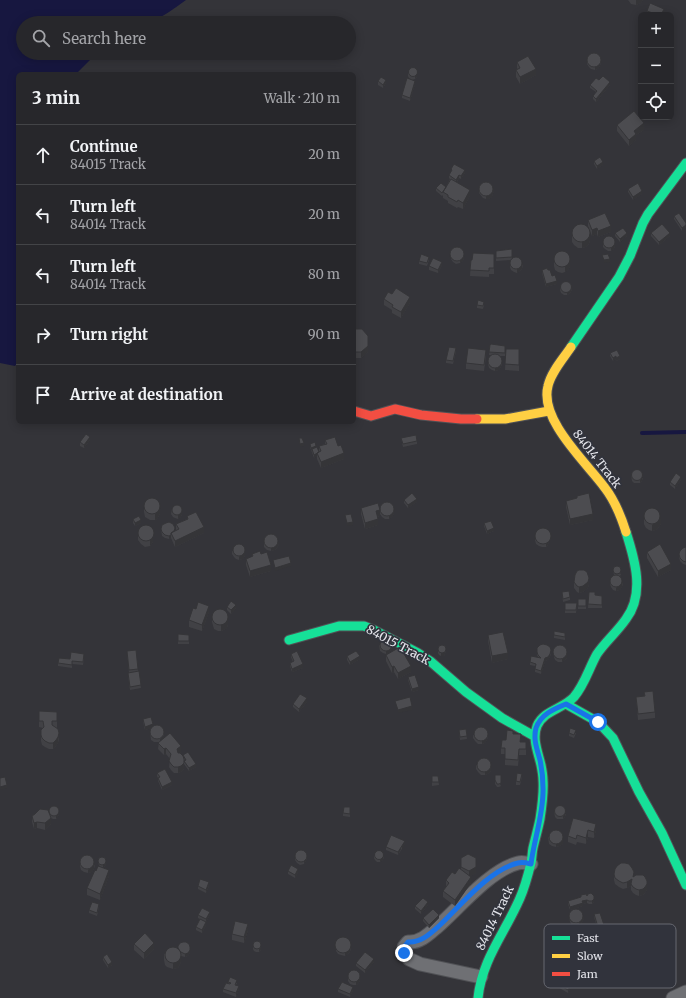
<!DOCTYPE html>
<meta charset="utf-8">
<style>
:root{--surface:#27272b;--page:#2f2f33;--text:#f1f3f6;--muted:#a4a5a9;--line:#434447}
body{margin:0;font-family:Merriweather,serif;background:var(--page);color:var(--text)}
.controls{position:absolute;right:12px;top:12px;display:grid;overflow:hidden;border-radius:6px;box-shadow:0 2px 10px #0003}
.controls button{width:36px;height:36px;display:grid;place-items:center;padding:0;border:0;border-bottom:1px solid var(--line);background:var(--surface);color:var(--text);font:20px sans-serif}
.stop{position:absolute;width:12px;height:12px;margin:-9px;border:3px solid #1a73e8;border-radius:50%;background:#fff}
.stop.end{background:#1a73e8;border-color:#fff;box-shadow:0 1px 4px #0008}
.list{margin:0;padding:0;list-style:none}
h2{display:flex;justify-content:space-between;align-items:center;height:52px;margin:0;padding:0 16px;font-size:17px}
h2 small{font-size:13px;font-weight:400;color:var(--muted)}
.list li{display:grid;grid-template-columns:26px 1fr auto;gap:12px;align-items:center;box-sizing:border-box;height:60px;padding:0 16px;border-top:1px solid var(--line)}
.list b{display:block;font-size:15px;white-space:nowrap}
.list p{margin:0;font-size:13px;white-space:nowrap;color:var(--muted)}
.list em{font-size:13px;font-style:normal;color:var(--muted)}
.icon{flex:none;width:22px;height:22px;fill:none;stroke:currentColor;stroke-width:2;stroke-linecap:round;stroke-linejoin:round}
.map{position:relative;flex:none;width:686px;height:998px;overflow:hidden}
.search{position:absolute;background:var(--surface);box-shadow:0 2px 10px #0003;left:16px;top:16px;width:340px;height:44px;display:flex;align-items:center;gap:10px;box-sizing:border-box;padding:0 14px;border-radius:22px;color:var(--muted);font-size:15px}
.panel{position:absolute;background:var(--surface);box-shadow:0 2px 10px #0003;left:16px;top:72px;width:340px;height:352px;border-radius:6px}
.map>svg:first-child{display:block}
.water{fill:#171740}
.lines{fill:none;stroke-linecap:round;stroke-linejoin:round}
.stream{stroke:#171740;stroke-width:4}
.street-casing{stroke:#505155;stroke-width:15}
.fast-casing{stroke:#505155;stroke-width:11}
.slow-casing{stroke:#505155;stroke-width:11}
.jam-casing{stroke:#505155;stroke-width:11}
.street{stroke:#6f7074;stroke-width:13}
.fast{stroke:#16e098;stroke-width:9}
.slow{stroke:#ffcf43;stroke-width:9}
.jam{stroke:#f24e42;stroke-width:9}
.wall{fill:#414145}
.shaded-wall{fill:#353538}
.building{fill:#4c4c50;stroke:#353538}
.route{stroke:#1a73e8;stroke-width:5}
.labels{text-anchor:middle;stroke-width:3.5;stroke-linejoin:round;paint-order:stroke}
.street-label{font-size:12px;fill:#e3e4ea;stroke:#31333c}
.key{fill:#31333c;stroke:#666870;stroke-width:1}
.key-label{font-size:11px;fill:#e3e4ea}
</style>
<div class="map">
<svg width="686" height="998" viewBox="0 0 686 998">
<rect width="100%" height="100%" fill="#343439"/>
<path class="water" d="M0 0H186C174 9 162 17 149 23H23V53H97L76 74H18V362L15 366 0 363Z"/>
<g class="lines">
<path class="stream" d="M642 433 686 432"/>
<g class="street-casing">
<path id="street" d="M481 977 420 964 409 959 405 953 404 947 408 942C420 943 429 934 437 927 459 908 490 870 518 863 522 862 527 863 531 864
M673 998 686 992"/>
</g>
<g class="fast-casing">
<path id="fast" d="M571 347 619 277 630 256 643 223 648 214 686 163
M289 640 339 626H364L374 630 418 653 430 661 466 692 502 718 534 736
M566 704 598 722 613 738 639 792 662 833 686 885
M478 998C482 959 505 933 520 898 525 887 528 875 531 863 532 859 532 853 533 848 535 839 538 829 540 819 542 806 544 793 543 780 543 775 542 770 541 765 538 752 532 739 537 726 544 710 563 709 574 697 585 684 589 668 597 654 606 641 617 632 626 619 645 594 635 560 626 532"/>
</g>
<g class="slow-casing">
<path id="slow" d="M571 347C563 359 551 372 548 386 539 420 587 463 605 488 615 501 621 516 626 532
M477 419H505L549 411"/>
</g>
<g class="jam-casing">
<path id="jam" d="M354 411 371 416 395 409 421 415 461 419H477"/>
</g>
<use href="#street" class="street"/>
<use href="#fast" class="fast"/>
<use href="#slow" class="slow"/>
<use href="#jam" class="jam"/>
</g>
<path class="wall" d="M628 0H643L641 3 636 5 631 4Z
M647 11 664 12 662 15H651L647 14Z
M587 61 601 62 600 66 598 69 595 70 591 69 589 67 587 64Z
M517 62 536 75 520 84 516 77V70H518L517 68Z
M408 73 417 77 415 79 412 80 409 78 408 76Z
M599 80 610 85 596 102 593 99V96L596 92 590 88V85Z
M378 81 386 83 383 88 378 85Z
M415 84 410 101 402 98V95Z
M617 125 644 130 636 135V140L629 146 617 131Z
M594 161 603 165 597 169 594 164Z
M451 169 465 173 461 179 459 178 457 182 470 196 463 209 458 207 457 208 448 203V201L443 198V195L442 196 436 191V188L446 187 450 179 449 178V175L451 172Z
M479 186 494 190 492 197 489 199H486L483 198 479 193Z
M628 189 642 194 633 200 628 192Z
M674 216 686 223 682 231 674 219Z
M588 220 611 232 598 237 597 234 592 236 590 231V240L589 244 586 247 582 248H578L574 245 572 242V232L589 228 588 226Z
M615 233 627 236 620 242 615 236Z
M651 233 670 236 659 245 651 236Z
M603 241 615 246 614 249 611 251H608L605 249 603 247Z
M512 249V259L523 265 522 269 520 271 517 273 514 272 511 270 510 267 511 260 496 261V251Z
M451 253 464 258 463 261 460 263 456 264 453 262 451 259Z
M494 254V274H489V277L470 276 471 260Z
M554 256 570 263V267L568 270 565 272 562 273 558 272 555 270 554 266Z
M429 260 427 266 419 264V261Z
M442 265 438 273 429 270V266Z
M542 270H548L557 284 546 287 542 273Z
M560 287 572 289 571 292 569 294 567 295H564L561 293 560 290Z
M392 294 410 303 401 318 392 313V310L384 305V299Z
M477 305H484L483 309 477 308Z
M354 329 368 352 361 358H354Z
M490 345 505 346V356H499L502 364 501 367 499 370 495 371 492 370 489 368 488 364V361L491 355H489Z
M506 349H519V371L505 370Z
M456 351 453 364 446 363V360Z
M610 353 620 359 616 361V359L613 361 610 356Z
M486 356 484 371 466 369V363Z
M401 438 417 441V444L403 447Z
M90 440 84 448 80 446V442Z
M325 440 338 446 344 459 321 468 317 459V456L314 458 310 447V444L316 447 319 452V446L325 444Z
M631 475 643 478 642 481 640 483H634L632 481Z
M681 480 675 489 670 485V482Z
M577 496 593 520 570 525 566 507V501L577 499Z
M404 500 417 502 408 508 404 503Z
M144 506 160 514 157 519 155 520H150L145 517 144 512Z
M380 507 394 508V514L392 517 389 519H385L382 517 380 514Z
M172 508 182 514 181 517 178 519 175 518 173 517 171 514Z
M361 508 380 516 377 517 378 525 365 529 361 514Z
M644 514 661 524 659 527 656 530 652 531 649 530 646 528 644 524Z
M187 516 204 533 175 547 171 538 169 539 165 538 162 536 161 529 175 531 176 530V524L187 519Z
M133 519 141 523 135 526 133 523Z
M484 523 494 531 487 534 484 526Z
M153 530V542L150 546 145 547 141 544 138 540V531Z
M535 534 550 538 548 545 546 547H542L539 546 536 544 535 540Z
M264 540 279 544 277 548 275 550 271 551 267 550 264 547Z
M686 547V565L683 564 680 561 679 557V554Z
M232 551 245 553V556L243 559 239 560 236 559 234 557 232 554Z
M647 552 671 570 658 577 647 558Z
M252 554H261L271 571 250 577 246 565V559L252 557Z
M613 570 621 574 620 576 623 584 622 587 620 590 616 591 613 590 611 587 610 584V581L614 575Z
M574 582 589 584 588 588 583 592 579 593 577 592 574 588Z
M562 592 570 597V600L563 602Z
M589 592 595 595 602 596V608H588Z
M578 599H586V609H578Z
M565 603H577L576 613H565Z
M227 607 236 608 231 614 227 610Z
M209 612 202 631 189 627V620Z
M212 616 228 624 227 628 224 630 221 631H218L214 629 212 622Z
M178 634 189 635V644H178Z
M488 635 508 659 492 663 488 641Z
M554 635 565 636V640L554 638Z
M379 645 392 647 391 650 389 653 386 654 383 653 380 651Z
M438 648H446L445 654 444 656H441L439 655 438 653Z
M554 650 567 654V658L565 660 562 662H558L555 660 554 657Z
M127 651 138 669 141 688 130 690 128 676V673H129Z
M537 652 551 654 550 657 548 660 545 661 541 674 535 672V666L530 665V662L538 657 537 655Z
M291 654 303 668 292 672 290 666V663L293 662 291 657Z
M386 655 411 672 398 679 394 672 392 673 386 661Z
M347 656 360 659 350 665 347 660Z
M84 657 83 665 72 664V668L58 666V663L70 659Z
M408 677 419 690 412 692 408 680Z
M644 692 655 712V718L638 720 636 697 644 696Z
M307 702 299 712 293 707V704Z
M39 711 57 712V728H56L59 739 58 743 56 746 53 749H49L45 747 42 745 41 741V735L43 728 39 727Z
M143 719 153 727 164 731V738L181 752 179 753 183 756V755L196 767 189 771 184 764V760V769L181 772 178 773H174L171 770 169 767 170 759 166 754 164 755 158 749 159 742H154L151 740 150 731 152 728 145 730 143 722Z
M466 729 467 739 460 740 459 730Z
M569 733H576L574 738 569 736Z
M513 734 526 748V755H519L518 766 505 765V754H501V748L506 740Z
M473 735 488 736 487 740 485 743 482 744H478L475 741 473 738Z
M476 765 491 767V771L488 774 485 775H481L478 772 476 769Z
M157 773 172 785 162 790 158 781V778L157 776Z
M495 775 501 786 499 787H497L495 784Z
M432 776H438L439 785 432 786Z
M522 777 520 785H516V781Z
M350 810V817L343 816V813Z
M554 811 566 814 565 817 563 819H557L555 817Z
M49 812 59 815 56 819H53L51 818V824L45 830 37 828 34 829 32 822V816Z
M573 818 596 830 594 838 588 837 586 844 577 842 576 845 568 842V836Z
M548 837 563 840V844L560 846 556 847 552 846 549 844Z
M405 844 398 855 386 850V847Z
M374 855 384 857 383 860 380 862H377L375 860 374 858Z
M295 857 307 858 306 861 304 864 300 865 297 863 295 860Z
M461 858 476 873 470 876 471 883 455 906 443 897V891L446 887V880L461 870Z
M98 860 106 864 105 866 103 868 109 876 100 900 87 895V888L96 871 100 867 98 863Z
M80 863 95 865 94 869 92 872 88 873 84 872 81 870 80 866Z
M288 871 298 872 295 878 288 874Z
M614 874 634 877 647 881V890L645 893 643 895 639 896 636 895 633 893 631 890V886L627 888 623 889 619 887 615 884 614 880Z
M198 886H209L206 893 198 889Z
M581 895 594 896V902L592 904H589L587 903 583 904V906L570 910 568 904V901L581 897Z
M428 905 421 914 415 909V906Z
M99 907 97 916 89 913V910Z
M594 914 604 928 598 930 594 917Z
M198 915H210L206 922V925L202 933 196 930V927L200 919 198 918Z
M569 916 584 918 581 924 579 926 572 925 570 922Z
M423 918H439L429 928 423 921Z
M248 930 244 943 232 940V934Z
M576 934 595 936 580 944 576 937Z
M134 944 154 949 144 959 134 950Z
M336 945 351 948 350 952 348 954 345 956 341 955 338 954 336 951Z
M253 946 261 948V950L259 952H256L254 951 253 949Z
M178 948 190 950V953L188 956 185 957 181 956V962L178 968 173 969 167 967 165 965 164 960V954Z
M103 957 112 965 108 968 103 960Z
M374 962 365 973 356 966V963Z
M348 975 360 981 358 984 356 985H353L350 984 348 981Z
M228 982 237 983 236 985 239 989 236 997 223 992V989L228 984Z
M554 982 572 986 568 993 554 985Z
M338 989 353 990 350 997 338 992Z"/>
<path class="shaded-wall" d="M636 0H643L641 3 636 5Z
M601 59 600 66 598 69 595 70V67Z
M536 69V75L520 84V77Z
M417 71V77L415 79V76Z
M386 80V83L383 88V85Z
M415 81V84L410 101V98Z
M610 82V85L596 102V99Z
M644 123V130L636 135V140L629 146V140L634 131Z
M603 162V165L597 169V166Z
M465 170V173L461 179V176Z
M459 175V178L456 183V180Z
M494 187V190L492 197 489 199H486V196Z
M470 190V196L463 209V203Z
M642 191V194L633 200V197Z
M686 225V228L682 231V228Z
M611 226V232L598 237V231Z
M597 228V234L592 236V230Z
M627 233V236L620 242V239Z
M670 233V236L659 245V242Z
M590 234V240L589 244 586 247 582 248V242Z
M615 243V246L614 249 611 251V248Z
M464 255V258L463 261 460 263V260Z
M570 257V267L568 270 565 272V266Z
M610 259V262L604 263V260Z
M442 262V265L438 273V270Z
M523 262 522 269 520 271 517 273V269Z
M557 281V284L546 287V284Z
M572 286 571 292 569 294 567 295V292Z
M410 297V303L401 318V312Z
M368 342V352L361 358V352Z
M616 356V359L613 361V358Z
M620 356V359L616 361V358Z
M502 360 501 367 499 370 495 371V368Z
M90 437V440L84 448V445Z
M304 443V446L300 447V444Z
M316 446V449H312L311 451V448Z
M317 453V456L314 458V455Z
M344 453V459L321 468V462Z
M643 475 642 481 640 483V480Z
M681 477V480L675 489V486Z
M417 499V502L408 508V505Z
M160 508V514L157 519 155 520V514Z
M380 510V516L376 517V511Z
M182 511V514L181 517 178 519V515Z
M394 511V514L392 517 389 519V516Z
M593 514V520L570 525V519Z
M661 518V524L659 527 656 530 652 531V525Z
M378 519V525L365 529V523Z
M141 520V523L135 526V523Z
M353 522V525L347 526V523Z
M204 527V533L175 547V541Z
M494 528V531L487 534V531Z
M171 535V538L169 539V536Z
M550 535V538L548 545 546 547V544Z
M153 536V542L150 546V540Z
M279 541V544L277 548 275 550 271 551V548Z
M245 550V556L243 559 239 560V557Z
M291 563V566L275 571V568Z
M671 564V570L658 577V571Z
M271 565V571L250 577V571Z
M589 578V584L588 588 583 592 579 593V587Z
M623 581 622 587 620 590 616 591V588Z
M236 605V608L231 614V610Z
M209 606V612L202 631V625Z
M228 618V624L227 628 224 630 221 631V625Z
M392 644 391 650 389 653 386 654V651Z
M551 650 550 657 548 660 545 661 541 674V671L545 658Z
M445 651V654L444 656H441V653Z
M567 651V658L565 660 562 662V659Z
M508 653V659L492 663V656Z
M360 656V659L350 665V662Z
M303 664V668L292 672V669Z
M394 666V672L392 673V667Z
M411 666V672L398 679V673Z
M419 687V690L412 692V689Z
M307 698V702L299 712V709Z
M412 706V710L398 713V710Z
M153 724V728L145 730V727Z
M59 733 58 743 56 746 53 749V743Z
M488 733 487 740 485 743 482 744V741Z
M164 735V738L160 743V739Z
M181 746V752L177 755V749Z
M166 748V754L164 755V749Z
M184 759V769L181 772 178 773V767Z
M196 764V767L189 771V768Z
M491 764V771L488 774 485 775V772Z
M172 782V785L162 790V787Z
M7 785V788L0 790V787Z
M566 811 565 817 563 819V816Z
M59 812V815L56 819V816Z
M51 818V824L45 830V823Z
M37 822V828L34 829V823Z
M596 824V830L594 838V832Z
M588 830V837L586 844V838Z
M563 837V844L560 846 556 847V844Z
M405 841V844L402 850V846Z
M401 846V849L398 855V852Z
M384 854 383 860 380 862V859Z
M307 855 306 861 304 864V861Z
M106 861V864L105 866 103 868V865Z
M95 862 94 869 92 872 88 873V870Z
M476 867V873L469 877V871Z
M298 869V872L295 878V875Z
M109 870V876L100 900V894Z
M471 877V883L455 906V900Z
M632 879 631 886 627 888V882Z
M209 882V886L206 893V890Z
M647 884V890L645 893 643 895 639 896V890Z
M594 899V902L592 904V901Z
M587 900V903L583 904V906L570 910V907L582 901Z
M428 902V905L421 914V911Z
M210 912V915L206 922V919Z
M439 915V918L429 928V925Z
M584 915V918L581 924 579 926V923Z
M206 922V925L202 933V930Z
M248 924V930L244 943V937Z
M604 925V928L598 930V927Z
M595 933V936L580 944V941Z
M154 943V949L144 959V953Z
M261 945V950L259 952V949Z
M351 945 350 952 348 954 345 956V952Z
M190 947V953L188 956 185 957V954Z
M181 956V962L178 968 173 969V963Z
M374 959V962L365 973V970Z
M112 962V965L108 968V965Z
M360 978V981L358 984 356 985V982Z
M572 983V986L568 993V990Z
M239 986V989L236 997V993Z
M353 987V990L350 997V994Z"/>
<path class="building" d="M650 3 664 9 661 15H658L647 11Z
M587 60a7 7 0 1 1 14 0a7 7 0 1 1-14 0Z
M528 56 536 69 520 77 516 70 520 68 517 62Z
M408.5 72a4.5 4.5 0 1 1 9 0a4.5 4.5 0 1 1-9 0Z
M603 76 610 82 596 99 593 96 597 91 590 85 596 78 599 80Z
M381 77 386 80 383 85 378 81Z
M407 78 415 81 410 98 402 95Z
M634 111 644 123 634 131 636 134 629 140 617 125Z
M600 157 603 162 597 166 594 161Z
M454 164 465 170 461 176 459 175 456 180 449 175 452 170 451 169Z
M451 179 470 190 463 203 458 200 457 202 448 197V195L443 192Z
M479 189a7 7 0 1 1 14 0a7 7 0 1 1-14 0Z
M441 183 446 187 442 193 436 188Z
M638 183 642 191 633 197 628 189Z
M605 213 611 226 598 231 597 228 592 230 588 220Z
M679 213 686 223V225L682 228 674 216Z
M572 233a9 9 0 1 1 18 0a9 9 0 1 1-18 0Z
M662 224 670 233 659 242 651 233Z
M623 228 627 233 620 239 615 233Z
M603 242a6 6 0 1 1 12 0a6 6 0 1 1-12 0Z
M450 254a7 7 0 1 1 14 0a7 7 0 1 1-14 0Z
M512 249V257L496 258V251Z
M554 259a8 8 0 1 1 16 0a8 8 0 1 1-16 0Z
M473 253 494 254V268H489V271L470 270 471 260H472Z
M421 254 429 257 427 263 419 261Z
M608 254 610 259 604 260 602 255Z
M510 263a6 6 0 1 1 12 0a6 6 0 1 1-12 0Z
M433 258 442 262 438 270 429 266Z
M547 268 548 270H550L552 276 555 275 557 281 546 284 542 270Z
M560.5 287a5.5 5.5 0 1 1 11 0a5.5 5.5 0 1 1-11 0Z
M396 288 410 297 401 312 392 307 393 305 384 299 388 292 392 294Z
M478 300 484 302 483 306 477 305Z
M354 329H362L368 336V346L361 352H354Z
M491 344 505 346V353L489 352 490 345Z
M449 347 456 348 453 361 446 360Z
M468 348 486 350 484 365 466 363Z
M506 349H519V365L505 364Z
M617 350 620 356 616 358V356L613 358 610 353Z
M488 361a7 7 0 1 1 14 0a7 7 0 1 1-14 0Z
M86 434 90 437 84 445 80 442Z
M416 435 417 441 403 444 401 438Z
M335 437 338 446 341 445 344 453 321 462 317 453 321 451 319 446 327 444 325 440Z
M299 438H302L304 443 300 444Z
M315 442 316 446 311 448 310 444Z
M317 447 319 452 314 455 312 449Z
M631.5 475a5.5 5.5 0 1 1 11 0a5.5 5.5 0 1 1-11 0Z
M676 473 681 477 675 486 670 482Z
M412 493 417 499 408 505 404 500Z
M589 493 593 514 570 519 566 501 577 498V496Z
M144 506a8 8 0 1 1 16 0a8 8 0 1 1-16 0Z
M380 509a7 7 0 1 1 14 0a7 7 0 1 1-14 0Z
M378 503 380 510 376 511 378 519 365 523 361 508Z
M172 510a5 5 0 1 1 10 0a5 5 0 1 1-10 0Z
M644 516a8 8 0 1 1 16 0a8 8 0 1 1-16 0Z
M196 512 204 527 175 541 171 533 179 529 176 524 188 519 187 516Z
M351 514 353 522 347 523 345 515Z
M139 516 141 520 135 523 133 519Z
M491 521 494 528 487 531 484 523Z
M169 522 173 524 175 528 174 531 171 533V535L169 536 165 535 162 532 161 529 162 525 166 523Z
M138 533a8 8 0 1 1 16 0a8 8 0 1 1-16 0Z
M535 536a8 8 0 1 1 16 0a8 8 0 1 1-16 0Z
M264 541a7 7 0 1 1 14 0a7 7 0 1 1-14 0Z
M233 550a6 6 0 1 1 12 0a6 6 0 1 1-12 0Z
M660 544 671 564 658 571 647 552Z
M686 547V562L683 561 680 558 679 554 680 551 683 548Z
M260 551 261 554 267 552 271 565 250 571 246 559 253 556 252 554Z
M289 556 291 563 275 568 273 560Z
M613 570a4 4 0 1 1 8 0a4 4 0 1 1-8 0Z
M579 570H584L587 572 589 578 588 582 583 586 579 587 577 586 574 582 575 575 577 571Z
M610 581a6 6 0 1 1 12 0a6 6 0 1 1-12 0Z
M569 591 570 597 563 599 562 592Z
M589 592H595V595L602 596V605L588 604Z
M578 599H586V606H578Z
M231 601 236 605 231 610 227 607Z
M198 602 209 606 202 625 189 620 193 608 196 609Z
M565 603H577L576 610H565Z
M212 617a8 8 0 1 1 16 0a8 8 0 1 1-16 0Z
M554 631 565 633V637L554 635Z
M503 632 508 653 492 656 488 635Z
M178 634 189 635V641H178Z
M380 645a6 6 0 1 1 12 0a6 6 0 1 1-12 0Z
M543 644 547 645 550 647 551 650 550 654 548 657 545 658 541 671 535 669 536 664 530 662 531 656 541 658 538 655 537 652V648L540 645Z
M438 649a4 4 0 1 1 8 0a4 4 0 1 1-8 0Z
M553 652a7 7 0 1 1 14 0a7 7 0 1 1-14 0Z
M400 647 411 666 398 673 394 666 392 667 386 655Z
M136 650 138 669 129 670 127 651Z
M297 651 303 664 292 669 290 663 294 661 291 654Z
M356 651 360 656 350 662 347 656Z
M71 652 84 654 83 662 72 661V665L58 663 59 658 70 659Z
M139 671 141 685 130 687 128 673Z
M415 675 419 687 412 689 408 677Z
M653 691 655 712 638 714 636 697 645 696 644 692Z
M300 694 307 698 299 709 293 704Z
M410 697 412 706 398 710 395 701Z
M39 711 57 712V721H52V725L58 729 59 733 58 737 56 740 53 743H49L45 741 42 738 41 735V730L44 727 43 721H39Z
M151 717 153 724 145 727 143 719Z
M150 732a7 7 0 1 1 14 0a7 7 0 1 1-14 0Z
M474 734a7 7 0 1 1 14 0a7 7 0 1 1-14 0Z
M570 728 576 730 574 735 569 733Z
M466 729 467 736 460 737 459 730Z
M507 730 513 731V734H521L520 742H526V749H519L518 760 505 759V748H501L502 740H506Z
M170 733 181 746 177 749 178 753H180L183 756 184 759V763L181 766 178 767H174L171 764 169 761 171 754 166 748 164 749 158 743Z
M188 752 196 764 189 768 184 761 186 760 183 755Z
M477 765a7 7 0 1 1 14 0a7 7 0 1 1-14 0Z
M165 769 172 782 162 787 158 778 160 777 157 773Z
M517 773 522 774 520 782 516 781Z
M495 775H501V783L499 784H497L495 780Z
M432 776H438L439 782H432Z
M5 777 7 785 0 787V778Z
M554.5 811a5.5 5.5 0 1 1 11 0a5.5 5.5 0 1 1-11 0Z
M49 811a5 5 0 1 1 10 0a5 5 0 1 1-10 0Z
M344 807H350V814L343 813Z
M40 809 48 810 51 818 45 823 37 822 34 823 32 816 35 814Z
M573 818 596 824 594 832 588 830 586 838 577 835 576 839 568 836Z
M549 837a7 7 0 1 1 14 0a7 7 0 1 1-14 0Z
M391 835 405 841 398 852 386 847Z
M295 856a6 6 0 1 1 12 0a6 6 0 1 1-12 0Z
M374.5 855a4.5 4.5 0 1 1 9 0a4.5 4.5 0 1 1-9 0Z
M468 854 476 858V867L469 871 461 867V858Z
M80 862a7 7 0 1 1 14 0a7 7 0 1 1-14 0Z
M98 861a4 4 0 1 1 8 0a4 4 0 1 1-8 0Z
M621 863H625L629 864 632 868 634 872 633 877 636 875H643L645 877 647 881V884L645 887 643 889 639 890 636 889 633 887 631 884 632 879 627 882 623 883 619 881 615 878 614 874 615 869 617 866Z
M291 865 298 869 295 875 288 871Z
M98 866 109 870 100 894 87 888 95 870 96 871Z
M459 868 471 877 455 900 443 891 449 883 446 880 452 872 455 874Z
M200 879 209 882 206 890 198 886Z
M591 893 594 896V899L592 901H589L587 900 582 901 583 903 570 907 568 901 581 897V895L586 894 587 896 588 894Z
M423 898 428 902 421 911 415 906Z
M92 902 99 904 97 913 89 910Z
M202 908 210 912 206 919 198 915Z
M433 909 439 915 429 925 423 918Z
M569 916a7 7 0 1 1 14 0a7 7 0 1 1-14 0Z
M600 913 604 925 598 927 594 914Z
M200 919 206 922 202 930 196 927Z
M235 921 248 924 244 937 232 934Z
M145 933 154 943 144 953 134 944Z
M335 945a8 8 0 1 1 16 0a8 8 0 1 1-16 0Z
M253 945a4 4 0 1 1 8 0a4 4 0 1 1-8 0Z
M183 942H186L189 944 190 947V950L188 953 185 954 181 952 180 951 178 948V946L180 943Z
M165 955a8 8 0 1 1 16 0a8 8 0 1 1-16 0Z
M365 952 374 959 365 970 356 963Z
M107 954 112 962 108 965 103 957Z
M348 976a6 6 0 1 1 12 0a6 6 0 1 1-12 0Z
M558 974 572 983 568 990 554 982Z
M230 977 237 980 235 985 239 986 236 993 223 989 226 983 230 984 231 983 228 982Z
M342 982 353 987 350 994 338 989Z"/>
<g class="lines">
<path class="route" d="M404 953V947L408 942C421 943 431 933 440 925 461 905 489 870 518 863 522 862 527 863 531 864 534 839 544 813 543 788 543 779 542 769 540 760 537 749 533 739 536 728 541 714 554 709 566 704L598 722"/>
</g>
<g class="labels">
<g class="street-label">
<text transform="translate(597 459) rotate(52)" y="4">84014 Track</text>
<text transform="translate(398 645) rotate(28)" y="4">84015 Track</text>
<text transform="translate(495 918) rotate(-64)" y="4">84014 Track</text>
</g>
</g>
<rect x="544" y="924" width="132" height="64" rx="6" class="key"/>
<rect x="552" y="936" width="18" height="4" fill="#16e098"/>
<rect x="552" y="954" width="18" height="4" fill="#ffcf43"/>
<rect x="552" y="972" width="18" height="4" fill="#f24e42"/>
<g class="key-label">
<text x="577" y="942">Fast</text>
<text x="577" y="960">Slow</text>
<text x="577" y="978">Jam</text>
</g>
</svg>
<div class="controls">
<button>+</button>
<button>−</button>
<button><svg class="icon" aria-label="locate" viewBox="0 0 24 24"><circle cx="12" cy="12" r="6"/><path d="M12 2v4M12 18v4M2 12h4M18 12h4"/></svg></button>
</div>
<div class="stop" style="left:598px;top:722px"></div>
<div class="stop end" style="left:404px;top:953px"></div>
<div class="search"><svg class="icon" aria-label="search" viewBox="0 0 24 24"><circle cx="10" cy="10" r="6"/><path d="M15 15l6 6"/></svg>Search here</div>
<section class="panel">
<h2>3 min<small>Walk · 210 m</small></h2>
<ul class="list">
<li><svg class="icon" aria-label="ahead" viewBox="0 0 24 24"><path d="M12 20V5M6 11l6-6 6 6"/></svg><div><b>Continue</b><p>84015 Track</p></div><em>20 m</em></li>
<li><svg class="icon" aria-label="left" viewBox="0 0 24 24"><path d="M17 20v-9H6M10 6l-5 5 5 5"/></svg><div><b>Turn left</b><p>84014 Track</p></div><em>20 m</em></li>
<li><svg class="icon" aria-label="left" viewBox="0 0 24 24"><path d="M17 20v-9H6M10 6l-5 5 5 5"/></svg><div><b>Turn left</b><p>84014 Track</p></div><em>80 m</em></li>
<li><svg class="icon" aria-label="right" viewBox="0 0 24 24"><path d="M7 20v-9h11M14 6l5 5-5 5"/></svg><div><b>Turn right</b></div><em>90 m</em></li>
<li><svg class="icon" aria-label="arrive" viewBox="0 0 24 24"><path d="M6 21V4h12l-3 4 3 4H6"/></svg><div><b>Arrive at destination</b></div></li>
</ul>
</section>
</div>
